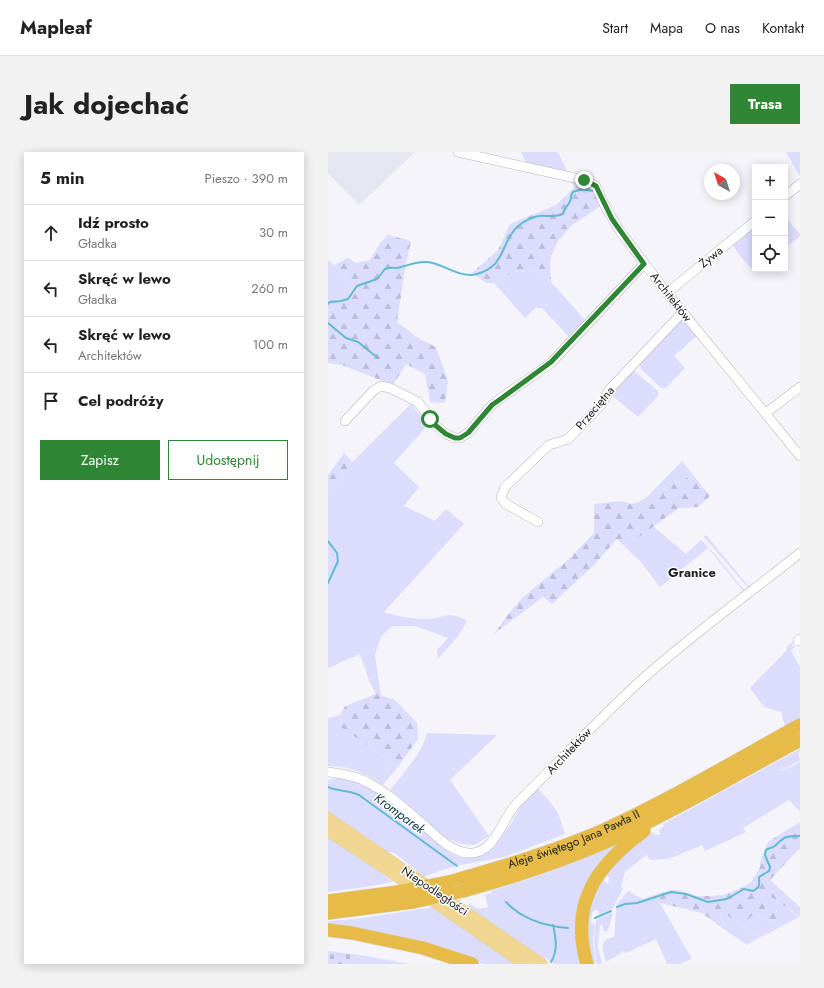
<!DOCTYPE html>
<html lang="pl">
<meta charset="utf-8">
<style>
:root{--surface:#fff;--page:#f2f2f2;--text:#222;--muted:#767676;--line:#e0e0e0;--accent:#2f8634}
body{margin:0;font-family:Jost,sans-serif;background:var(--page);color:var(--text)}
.controls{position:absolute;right:12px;top:12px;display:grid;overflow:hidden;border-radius:0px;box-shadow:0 2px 10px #0003}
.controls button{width:36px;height:36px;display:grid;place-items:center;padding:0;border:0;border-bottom:1px solid var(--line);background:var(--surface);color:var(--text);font:20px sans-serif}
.compass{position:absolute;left:376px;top:12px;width:36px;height:36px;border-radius:50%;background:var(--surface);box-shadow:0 2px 10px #0003;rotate:321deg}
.stop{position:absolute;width:12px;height:12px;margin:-9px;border:3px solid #2f8634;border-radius:50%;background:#fff}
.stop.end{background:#2f8634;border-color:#fff;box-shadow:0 1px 4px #0008}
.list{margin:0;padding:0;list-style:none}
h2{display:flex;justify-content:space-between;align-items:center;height:52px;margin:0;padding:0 16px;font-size:17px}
h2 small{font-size:13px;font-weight:400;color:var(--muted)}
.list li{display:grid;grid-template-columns:26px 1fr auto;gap:12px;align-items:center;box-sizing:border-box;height:56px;padding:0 16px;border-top:1px solid var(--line)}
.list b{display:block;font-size:15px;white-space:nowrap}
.list p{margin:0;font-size:13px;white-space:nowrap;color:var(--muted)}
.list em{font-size:13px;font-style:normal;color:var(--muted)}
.actions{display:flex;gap:8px;padding:12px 16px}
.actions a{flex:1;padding:9px 0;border:1px solid var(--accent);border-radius:0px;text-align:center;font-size:14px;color:var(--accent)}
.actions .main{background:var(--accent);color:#fff}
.icon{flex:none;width:22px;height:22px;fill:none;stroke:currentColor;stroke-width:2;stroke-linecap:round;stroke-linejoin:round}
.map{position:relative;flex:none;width:472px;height:812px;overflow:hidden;border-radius:0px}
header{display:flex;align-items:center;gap:24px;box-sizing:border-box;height:56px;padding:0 20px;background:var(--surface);border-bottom:1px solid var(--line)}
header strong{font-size:19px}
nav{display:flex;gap:22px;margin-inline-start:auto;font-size:14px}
.intro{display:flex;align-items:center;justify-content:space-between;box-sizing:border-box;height:96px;padding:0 24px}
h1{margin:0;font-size:28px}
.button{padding:10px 18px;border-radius:0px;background:var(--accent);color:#fff;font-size:14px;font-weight:700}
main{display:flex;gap:24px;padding:0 24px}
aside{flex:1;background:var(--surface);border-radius:0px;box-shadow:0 2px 10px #0003}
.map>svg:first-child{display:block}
.built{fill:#e6e6f3}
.green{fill:#dcddfc}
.forest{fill:url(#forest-firs)}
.cemetery{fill:url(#cemetery-stones)}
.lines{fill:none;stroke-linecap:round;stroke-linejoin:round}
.stream{stroke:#60bad0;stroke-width:2}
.minor-casing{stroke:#b6b6bb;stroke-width:10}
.major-casing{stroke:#d3d3d3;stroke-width:12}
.highway-casing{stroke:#d3d3d3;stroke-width:14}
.minor{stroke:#fff;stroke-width:9}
.major{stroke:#f1d691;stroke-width:11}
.highway{stroke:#e7bb47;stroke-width:13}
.highway-bridge-casing{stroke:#d3d3d3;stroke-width:14;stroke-linecap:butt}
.highway-bridge{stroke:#e7bb47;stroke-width:13}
.route{stroke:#2f8634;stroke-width:5}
.labels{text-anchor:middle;stroke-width:3;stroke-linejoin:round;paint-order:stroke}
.street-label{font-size:12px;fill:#212224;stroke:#fff}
.neighbourhood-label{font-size:13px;font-weight:bold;fill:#212224;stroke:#fff}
.water-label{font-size:13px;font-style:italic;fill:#17404a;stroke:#fff}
</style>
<header>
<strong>Mapleaf</strong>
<nav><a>Start</a><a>Mapa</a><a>O nas</a><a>Kontakt</a></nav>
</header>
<div class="intro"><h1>Jak dojechać</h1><a class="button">Trasa</a></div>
<main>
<aside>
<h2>5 min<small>Pieszo · 390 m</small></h2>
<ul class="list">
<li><svg class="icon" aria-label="ahead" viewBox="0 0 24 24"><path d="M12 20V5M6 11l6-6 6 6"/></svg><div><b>Idź prosto</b><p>Gładka</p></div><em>30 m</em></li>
<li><svg class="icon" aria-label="left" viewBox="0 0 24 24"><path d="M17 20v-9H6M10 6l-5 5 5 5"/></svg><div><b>Skręć w lewo</b><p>Gładka</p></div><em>260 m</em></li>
<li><svg class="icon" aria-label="left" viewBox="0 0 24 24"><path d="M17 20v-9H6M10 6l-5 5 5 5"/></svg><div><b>Skręć w lewo</b><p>Architektów</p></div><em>100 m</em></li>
<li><svg class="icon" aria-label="arrive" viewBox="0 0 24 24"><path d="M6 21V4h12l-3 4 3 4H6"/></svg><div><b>Cel podróży</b></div></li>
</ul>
<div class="actions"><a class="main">Zapisz</a><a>Udostępnij</a></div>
</aside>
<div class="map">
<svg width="472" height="812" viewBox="0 0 472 812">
<defs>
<pattern id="forest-firs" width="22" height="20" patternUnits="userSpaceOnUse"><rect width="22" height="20" fill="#dcddfc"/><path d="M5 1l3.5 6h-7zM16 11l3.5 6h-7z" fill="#bcbdd8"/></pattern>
<pattern id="cemetery-stones" width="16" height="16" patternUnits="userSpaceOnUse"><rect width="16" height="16" fill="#dcddfc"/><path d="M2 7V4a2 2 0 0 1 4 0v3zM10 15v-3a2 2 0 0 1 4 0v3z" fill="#bcbdd8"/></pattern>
</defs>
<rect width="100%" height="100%" fill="#f4f4fa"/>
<path class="built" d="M0 0H87L31 53 0 21Z"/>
<path class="green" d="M193 0H230L240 21 199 12Z
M458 0H472V24L470 21Z
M457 65 472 82V84L457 96Z
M427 71V116L425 118 417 110 405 94 406 92 405 90Z
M0 107 30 138 0 161Z
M205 119 223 130 258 169 242 186 214 156H207L197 166 166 131 186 120Z
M353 165 370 183 346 204 357 216 338 236H333L313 217 311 211Z
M305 218 330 239V244L310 265 281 241Z
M83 252 100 273 66 311 91 335 76 354 107 369 118 357 136 372 56 460C69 464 83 467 96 467 116 468 117 457 139 469L131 483 110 507 109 498 120 486 88 474H64L53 485 47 503 53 544 48 542 42 531 32 502 0 516V342L24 310Z
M354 309 365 323 319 345Z
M325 374 358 402 373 388 386 401 417 439 416 440 380 396 332 435 313 410 297 395Z
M378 383 422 436 472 396V398L421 437 376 385Z
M469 485V486L464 492 465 495H467L463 499 472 515V566L457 574 453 560 436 555 422 536 459 498 458 496Z
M12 563 13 575 70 615 55 633C40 622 19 613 0 614V566Z
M99 581 169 583 122 628 161 684 147 693 133 692 120 687 62 638C74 623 95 600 99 581Z
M472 597V603L471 600H470L472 609 451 619 461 616 472 610V659L461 648 415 676 418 680 377 699 374 693 348 704 340 707 323 708 318 703 297 720 293 735 295 736 285 756 271 763V759L267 758 264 761 263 771 267 772 265 789 268 811 263 812 257 768 273 727 280 732 281 726 278 721C291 705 308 692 325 680L327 683 333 682 331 678 336 674 335 672Z
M12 626 30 630 54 643 121 699 129 704 143 706 155 703 167 694 184 670 193 654 198 647 210 637 220 647 230 661 237 682 176 705 127 714 94 725 87 717 65 700H60L0 662V628Z
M0 685 51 719 65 730 37 735 0 740Z
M291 692 262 728 255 812H226L217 806 215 809 138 756 142 751C146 757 153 758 160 755L157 743 163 741V739L215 722Z
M300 739 315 747 332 741V751L364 807 352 812H339L328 787 298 801 294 799 292 802 278 810 275 800V791L279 787 286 785 288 758 289 752Z
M442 744 471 765 439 782 423 771 421 769 422 765 427 763 446 770 451 766 440 746Z
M105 755 189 812H156L139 806 0 775V769L28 767Z
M285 760 282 773 279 780 275 779V773H272L270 795 274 812H269L266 789 268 768Z
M394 763H399L432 785 419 793 396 777 398 773 392 767Z
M32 803 82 812H21Z"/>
<path class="forest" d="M251 31 262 33 274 53 243 74 230 89 222 107 223 130 205 119 186 120 166 131H158L144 121 170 98 182 72 228 53Z
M60 83 83 89 77 117 69 170 90 186 108 195 120 229 117 251 102 250 97 222 78 212 65 233 14 213 0 211V161L30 138 6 113 20 106 28 111 42 108 52 91Z
M16 301 24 310 0 342V323Z
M365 323 382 344 370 355 351 356 297 395 289 387 266 413 224 452 215 445 166 482 181 461 195 445 240 408 266 381V352L294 349 303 352 311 350 319 345Z
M48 542 67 548 89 571 90 587 70 615 13 575 12 563 17 554Z
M472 670V697L470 698 442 728 472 755V765L442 744 441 746 451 766 449 770H446L427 763 422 765 421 769 423 771 439 782 432 785 399 763H394L392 767 399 773 396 777 374 761 332 751V741L343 738H349L369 744H382L395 743 411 737 422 731 427 724 432 715 433 707 440 690Z"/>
<path class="cemetery" d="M0 799 32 803 21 812H0Z"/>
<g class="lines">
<path class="stream" d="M0 152 2 150 13 149 20 147 29 134 49 127 57 117C61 115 65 116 69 116 80 114 87 109 99 110 115 111 132 127 149 122 178 114 172 92 189 75 195 70 203 65 211 64 220 63 226 66 235 62 236 54 244 52 243 44L245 40 254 37 265 39
M0 171 18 186 30 190 50 206
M0 389 9 401 10 409 0 431
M0 635C11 640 21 638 31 643L129 714
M178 750C194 767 217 774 240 776
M289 755 297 752 309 751 343 740 358 742 380 750 399 747 416 737 425 739C433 734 431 733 431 725L441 719 442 715 437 703 438 698C441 696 444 696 447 694 457 684 458 684 472 684
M267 766 283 759
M223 810C230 799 228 786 225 773"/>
<g class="minor-casing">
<path id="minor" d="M130 0 256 28 268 34 278 56 292 79 339 141 472 304
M457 44 472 32
M339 141 427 69
M438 261 472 235
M17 269 45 239 53 234 62 236 90 250 107 273 118 282 127 286H132L140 281 164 253 173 246 223 211 316 112
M210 370 178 352 173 346 177 335 221 293 240 287 274 252 281 238 354 161
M470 489 472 487
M0 620C13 622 27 623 39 630 61 641 79 659 98 675 109 685 123 699 139 701 168 704 174 664 191 649 231 610 269 569 310 531 361 485 418 444 472 401"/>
</g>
<g class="major-casing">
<path id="major" d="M0 666 214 812
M0 679 64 721 196 812"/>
</g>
<g class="highway-casing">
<g id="highway">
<path id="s1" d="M121 730C173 715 226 700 276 678 343 647 407 609 472 573"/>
<path d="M135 739C193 723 249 705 304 678 361 651 416 618 472 588"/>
<path d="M0 749 70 740"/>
<path d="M0 761 85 750"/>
<path d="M0 778 24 781 95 796 144 812"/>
<path d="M259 812C241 751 269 713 316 679"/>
</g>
</g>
<use href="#minor" class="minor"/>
<use href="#major" class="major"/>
<use href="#highway" class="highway"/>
<g class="highway-bridge-casing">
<path id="highway-bridge" d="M70 740 121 730
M85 750 135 739"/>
</g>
<use href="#highway-bridge" class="highway-bridge"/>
</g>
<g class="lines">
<path class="route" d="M102 267 107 273 118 282 127 286H132L140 281 164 253 174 246 223 210 316 112 284 67 268 34 256 28"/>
</g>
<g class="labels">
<g class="street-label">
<text transform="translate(383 105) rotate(-39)" y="4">Żywa</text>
<text transform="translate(343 145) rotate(52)" y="4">Architektów</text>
<text transform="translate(267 256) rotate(-50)" y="4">Przeciętna</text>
<text transform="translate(241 599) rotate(-46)" y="4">Architektów</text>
<text dy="4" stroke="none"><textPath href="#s1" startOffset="132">Aleje świętego Jana Pawła II</textPath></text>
<text transform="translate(107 739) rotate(34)" y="4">Niepodległości</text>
</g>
<g class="neighbourhood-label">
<text x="364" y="425">Granice</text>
</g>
<g class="water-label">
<text transform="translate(72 661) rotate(36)" y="5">Kromparek</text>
</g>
</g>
</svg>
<div class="controls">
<button>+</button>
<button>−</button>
<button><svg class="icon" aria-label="locate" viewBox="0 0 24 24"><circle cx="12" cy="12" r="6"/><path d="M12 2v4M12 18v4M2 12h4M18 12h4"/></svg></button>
</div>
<svg class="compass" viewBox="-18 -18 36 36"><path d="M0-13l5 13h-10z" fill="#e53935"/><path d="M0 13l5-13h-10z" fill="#767676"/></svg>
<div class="stop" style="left:102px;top:267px"></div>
<div class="stop end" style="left:256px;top:28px"></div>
</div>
</main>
